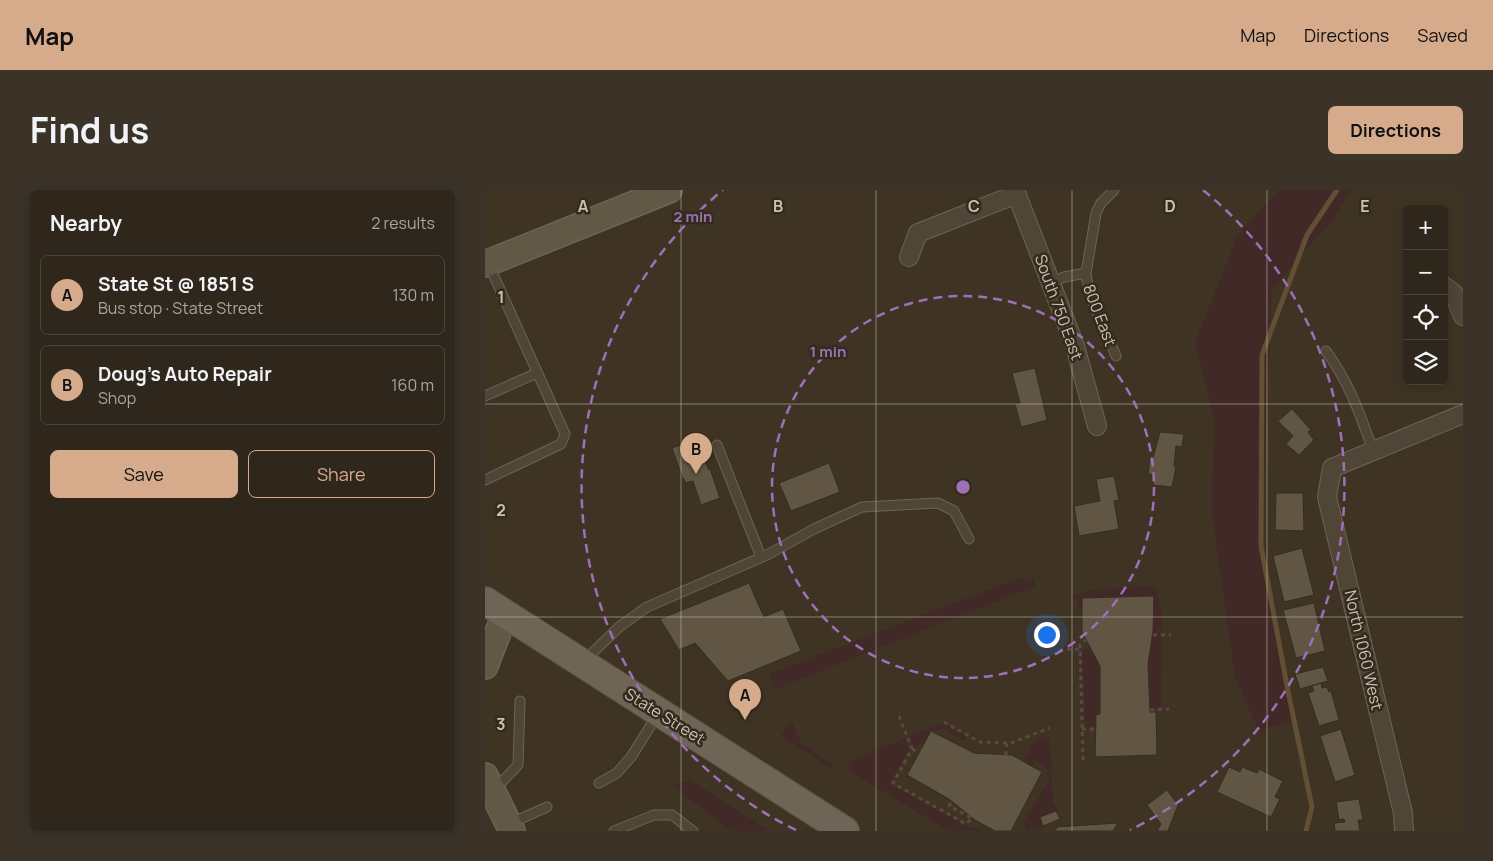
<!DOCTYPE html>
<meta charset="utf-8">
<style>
:root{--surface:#2f271b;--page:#3b3328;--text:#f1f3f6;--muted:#a7a5a3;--line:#4a443a;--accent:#d6ab8b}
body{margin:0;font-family:Manrope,sans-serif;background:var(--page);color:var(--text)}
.controls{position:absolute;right:15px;top:15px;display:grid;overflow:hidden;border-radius:8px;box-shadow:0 2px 12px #0003}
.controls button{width:45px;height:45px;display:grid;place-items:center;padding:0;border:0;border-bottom:1px solid var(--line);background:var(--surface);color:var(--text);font:25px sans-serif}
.you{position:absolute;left:561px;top:444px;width:18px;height:18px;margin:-12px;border:4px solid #fff;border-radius:50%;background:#1a73e8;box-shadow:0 0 0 8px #1a73e833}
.badge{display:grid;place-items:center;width:32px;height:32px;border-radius:50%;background:var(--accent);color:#111;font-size:16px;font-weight:700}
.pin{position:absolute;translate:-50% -41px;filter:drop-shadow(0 1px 2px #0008)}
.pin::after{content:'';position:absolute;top:26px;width:18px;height:15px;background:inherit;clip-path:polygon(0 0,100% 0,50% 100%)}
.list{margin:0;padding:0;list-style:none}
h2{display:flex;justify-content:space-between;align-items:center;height:65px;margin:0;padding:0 20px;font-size:21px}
h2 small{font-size:16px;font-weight:400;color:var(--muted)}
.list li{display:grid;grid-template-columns:32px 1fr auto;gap:15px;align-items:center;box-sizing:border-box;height:80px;margin:0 10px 10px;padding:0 10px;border:1px solid var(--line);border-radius:8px}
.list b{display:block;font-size:19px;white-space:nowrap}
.list p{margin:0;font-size:16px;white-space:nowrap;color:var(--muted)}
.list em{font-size:16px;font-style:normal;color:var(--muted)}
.actions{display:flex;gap:10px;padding:15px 20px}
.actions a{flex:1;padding:11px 0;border:1px solid var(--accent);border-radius:8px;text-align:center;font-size:18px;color:var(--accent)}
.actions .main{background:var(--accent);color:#111}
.icon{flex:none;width:28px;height:28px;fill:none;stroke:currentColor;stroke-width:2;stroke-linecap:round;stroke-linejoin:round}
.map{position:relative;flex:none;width:978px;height:641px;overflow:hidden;border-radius:8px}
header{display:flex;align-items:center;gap:30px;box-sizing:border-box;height:70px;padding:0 25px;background:var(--accent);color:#111}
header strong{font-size:24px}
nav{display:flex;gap:28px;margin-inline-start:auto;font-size:18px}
.intro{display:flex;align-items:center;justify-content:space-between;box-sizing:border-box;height:120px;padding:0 30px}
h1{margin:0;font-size:35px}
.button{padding:12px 22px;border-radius:8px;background:var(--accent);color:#111;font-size:18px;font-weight:700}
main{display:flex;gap:30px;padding:0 30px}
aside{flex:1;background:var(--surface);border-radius:8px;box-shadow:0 2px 12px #0003}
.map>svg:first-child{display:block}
.green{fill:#402926}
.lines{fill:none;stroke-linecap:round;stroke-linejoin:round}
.stream{stroke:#624f34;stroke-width:5}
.building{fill:#615543;stroke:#362d1f}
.lane-casing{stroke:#6d6456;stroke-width:11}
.street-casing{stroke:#6d6456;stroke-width:20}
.secondary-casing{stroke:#6d6456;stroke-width:28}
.primary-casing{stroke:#5b5244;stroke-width:30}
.path{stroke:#5d4644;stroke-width:3;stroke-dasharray:4 4;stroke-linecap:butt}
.lane{stroke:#4f4638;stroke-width:9}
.street{stroke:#4f4638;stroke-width:18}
.secondary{stroke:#625846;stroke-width:25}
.primary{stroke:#6f6556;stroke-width:28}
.grid{fill:none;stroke:#cac2b4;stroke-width:1;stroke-opacity:0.55}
.ring{fill:none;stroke:#9f70ba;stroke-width:2.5;stroke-dasharray:9 6}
.labels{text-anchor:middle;stroke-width:5;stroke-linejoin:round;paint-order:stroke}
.street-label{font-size:16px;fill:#cac2b4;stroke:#342b1d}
.grid-label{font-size:16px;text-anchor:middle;font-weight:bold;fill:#cac2b4;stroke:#342b1d;stroke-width:5;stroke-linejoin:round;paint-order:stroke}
.centre{fill:#9f70ba;stroke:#342b1d;stroke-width:2.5}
.ring-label{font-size:15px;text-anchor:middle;font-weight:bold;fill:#9f70ba;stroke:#342b1d;stroke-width:5;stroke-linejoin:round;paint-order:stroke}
</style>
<header>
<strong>Map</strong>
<nav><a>Map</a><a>Directions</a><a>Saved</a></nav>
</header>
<div class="intro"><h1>Find us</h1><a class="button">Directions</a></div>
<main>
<aside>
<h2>Nearby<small>2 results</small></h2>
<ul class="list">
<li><span class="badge">A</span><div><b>State St @ 1851 S</b><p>Bus stop · State Street</p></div><em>130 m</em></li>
<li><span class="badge">B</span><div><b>Doug's Auto Repair</b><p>Shop</p></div><em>160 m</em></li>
</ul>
<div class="actions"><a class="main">Save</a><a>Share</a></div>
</aside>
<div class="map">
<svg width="978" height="641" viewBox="0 0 978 641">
<rect width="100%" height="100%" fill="#3f3424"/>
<path class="green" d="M793 0H866L847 31 787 99 776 356 810 531 774 541 750 488 727 323 729 226 710 152 753 45Z
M537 387 539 391 548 388 551 396 290 499 284 484Z
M671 396 677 427 676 517 665 518 663 474 668 441 669 406 597 408V422H593V413L586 406 613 399Z
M605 457 615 476V524L611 525V538L601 537 597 461Z
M305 531 308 533 315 552 347 575V579L296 546Z
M457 533 483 547 479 551 459 539 446 541 439 554 436 553 431 559 429 557 425 546Z
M420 548 424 559 405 593 406 595 488 639 490 637 497 641H464L366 582 363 572Z
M557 549H565L568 614 575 619 555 627 558 636 554 639 541 640 539 632 565 588C563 579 559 574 551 571L547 576 539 572 544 563V555Z
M205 590 285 641H247L188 596Z"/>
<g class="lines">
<path class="stream" d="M821 641 827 617 803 501 776 356 777 165 822 45 852 0"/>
</g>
<path class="building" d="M550 178 562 230 536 237 530 214 535 213 527 183Z
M807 219 826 240 823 242 829 250 814 265 801 254 808 246 793 231Z
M675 242 699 244 697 257 691 256 689 276 691 277 687 297 668 295 669 285 663 284 665 267 668 268Z
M213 248 223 279H225L235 308 216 315 208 291 200 293 199 289H198L187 258Z
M344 273 355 302 306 321 294 293Z
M629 286 634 310 629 311 634 339 594 346 589 316 615 311 611 289Z
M791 303H818L819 341 790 340Z
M817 358 829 405 799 412 788 366Z
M264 393 279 427 298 419 316 461 243 491 210 453 194 460 175 429Z
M669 406 668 441 663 474 665 522H671L672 565 610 567 611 525 615 524V476L597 442V408Z
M829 413 840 461 811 468 798 420Z
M838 477 843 491 815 499 810 484Z
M836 493 837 498 842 497 844 502 846 501 854 530 834 536 823 503 829 501 827 496Z
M856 539 870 585 850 592 835 546Z
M446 541 489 563 527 565 557 582 526 641H510L490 630 464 609 422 585Z
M744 577 755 582 757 577 772 583 774 579 798 591 790 607 795 609 786 627 732 602Z
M682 600 693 615 683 641H672L676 634 662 615Z
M874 609 878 630H873L875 641H850L849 633 860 632 859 629 854 630 851 612Z
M571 621 575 629 558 636 555 627Z
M633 633 628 641H570L572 637Z"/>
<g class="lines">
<g class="lane-casing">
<path id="lane" d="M601 83C604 112 620 139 631 166
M566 93 579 87 601 83 611 23 616 13 629 0
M841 161C865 194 874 222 888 260
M0 206 52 183
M232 255 276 367
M0 290 76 254 80 244 4 75
M99 471 134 437 162 417 282 365 329 339 377 317 453 313 469 321 484 349
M114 593 132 583 146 567 173 524
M9 600 33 575 35 511
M26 633 62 617
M129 641 169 625H187L208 641"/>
</g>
<g class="street-casing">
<path id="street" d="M530 0 590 156 612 236
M424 67 433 43 532 4
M959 96 969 104 978 126
M919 641 918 623 842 307 847 278 978 224"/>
</g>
<g class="secondary-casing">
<path id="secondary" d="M0 74 184 0
M0 476 20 424
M0 586 27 641"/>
</g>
<g class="primary-casing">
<path id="primary" d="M0 411 360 641"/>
</g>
<path class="path" d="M668 445H686
M574 460 595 459
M665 520 684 519
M414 526 427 559 408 593 481 634 487 628 464 616 467 611
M459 532 495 552 526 553 565 538
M597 539H611
M427 559 434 563
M521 565 522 553
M598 570 595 455 601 450"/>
<use href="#lane" class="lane"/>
<use href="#street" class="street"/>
<use href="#secondary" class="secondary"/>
<use href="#primary" class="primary"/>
</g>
<path class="grid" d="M196 0V641M391 0V641M587 0V641M782 0V641M0 214H978M0 427H978"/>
<g class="ring">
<circle cx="478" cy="297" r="191"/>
<path d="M311 640A382 382 0 0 1 238 0M718 0A382 382 0 0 1 645 640"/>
</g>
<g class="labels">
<g class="street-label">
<text transform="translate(574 117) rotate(70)" y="6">South 750 East</text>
<text transform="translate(615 125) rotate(69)" y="6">800 East</text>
<text transform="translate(879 460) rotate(77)" y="6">North 1060 West</text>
<text transform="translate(180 526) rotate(32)" y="6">State Street</text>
</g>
</g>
<g class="grid-label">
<text x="98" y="22">A</text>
<text x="293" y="22">B</text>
<text x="489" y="22">C</text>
<text x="685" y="22">D</text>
<text x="880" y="22">E</text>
<text x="16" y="113">1</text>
<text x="16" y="326">2</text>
<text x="16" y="540">3</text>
</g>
<circle cx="478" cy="297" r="8" class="centre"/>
<g class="ring-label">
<text x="208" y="32">2 min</text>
<text x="343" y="167">1 min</text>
</g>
</svg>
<div class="controls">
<button>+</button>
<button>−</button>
<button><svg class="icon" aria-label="locate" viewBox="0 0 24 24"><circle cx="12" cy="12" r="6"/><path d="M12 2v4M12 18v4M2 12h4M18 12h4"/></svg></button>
<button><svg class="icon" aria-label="layers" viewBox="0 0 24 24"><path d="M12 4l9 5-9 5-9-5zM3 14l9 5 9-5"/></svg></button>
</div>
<div class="you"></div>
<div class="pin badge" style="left:260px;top:530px">A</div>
<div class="pin badge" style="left:211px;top:284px">B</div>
</div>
</main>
